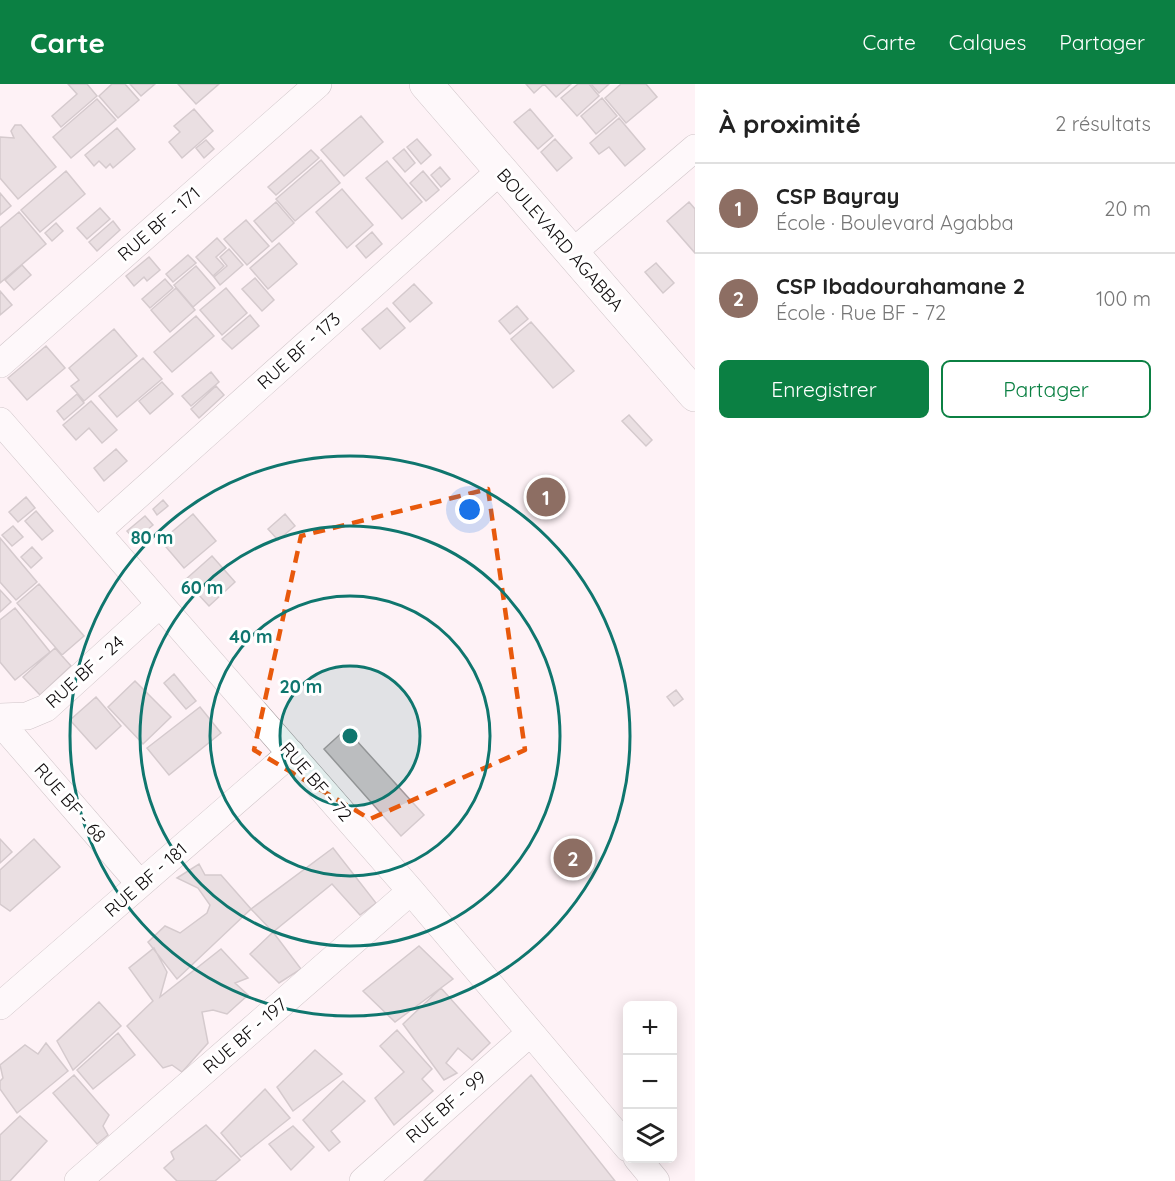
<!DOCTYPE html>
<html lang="fr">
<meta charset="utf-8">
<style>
:root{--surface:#fff;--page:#f2f2f2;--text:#222;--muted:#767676;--line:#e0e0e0;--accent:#0b8043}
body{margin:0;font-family:Quicksand,sans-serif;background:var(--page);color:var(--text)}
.controls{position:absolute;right:18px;bottom:18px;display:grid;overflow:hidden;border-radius:9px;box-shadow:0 3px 15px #0003}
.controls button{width:54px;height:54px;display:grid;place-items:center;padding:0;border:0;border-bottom:2px solid var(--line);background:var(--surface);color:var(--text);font:30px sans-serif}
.you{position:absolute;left:470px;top:426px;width:21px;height:21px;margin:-15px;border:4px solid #fff;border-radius:50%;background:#1a73e8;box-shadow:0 0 0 9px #1a73e833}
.badge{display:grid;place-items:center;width:39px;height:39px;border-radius:50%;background:var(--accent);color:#fff;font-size:20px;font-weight:700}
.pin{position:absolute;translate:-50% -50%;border:3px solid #fff;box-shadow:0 2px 6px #0006}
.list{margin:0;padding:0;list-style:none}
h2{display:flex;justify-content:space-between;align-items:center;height:78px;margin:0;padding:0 24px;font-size:26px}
h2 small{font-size:20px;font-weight:400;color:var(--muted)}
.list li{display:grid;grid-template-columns:39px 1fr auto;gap:18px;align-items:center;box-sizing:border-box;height:90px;padding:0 24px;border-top:2px solid var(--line)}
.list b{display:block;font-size:22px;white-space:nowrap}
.list p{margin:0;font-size:20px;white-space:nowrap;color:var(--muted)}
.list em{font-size:20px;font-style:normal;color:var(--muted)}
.actions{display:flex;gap:12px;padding:18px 24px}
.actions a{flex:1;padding:14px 0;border:2px solid var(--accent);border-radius:9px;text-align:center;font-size:21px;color:var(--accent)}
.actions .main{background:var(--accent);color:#fff}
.icon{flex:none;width:33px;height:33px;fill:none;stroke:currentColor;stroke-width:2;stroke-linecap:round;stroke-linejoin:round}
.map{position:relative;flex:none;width:695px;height:1097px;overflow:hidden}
header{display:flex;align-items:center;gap:36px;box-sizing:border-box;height:84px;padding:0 30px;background:var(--accent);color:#fff}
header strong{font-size:28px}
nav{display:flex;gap:33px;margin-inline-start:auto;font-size:21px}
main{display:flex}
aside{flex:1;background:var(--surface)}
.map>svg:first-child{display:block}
.building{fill:#d3c8cb;stroke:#a4999c;stroke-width:1.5}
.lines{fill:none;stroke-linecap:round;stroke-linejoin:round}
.minor-casing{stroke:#998e91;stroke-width:28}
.secondary-casing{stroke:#998e91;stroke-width:34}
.minor{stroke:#fff;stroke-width:27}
.secondary{stroke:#fff;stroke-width:33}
.marked{fill:none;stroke:#e8590c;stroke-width:4.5;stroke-dasharray:12 8;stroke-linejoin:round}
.ring{fill:none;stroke:#0f766e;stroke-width:3}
.labels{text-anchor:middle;stroke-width:6;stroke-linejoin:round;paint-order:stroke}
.street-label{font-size:18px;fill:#0f0b0c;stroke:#fff}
.centre{fill:#0f766e;stroke:#fff;stroke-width:3}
.ring-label{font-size:18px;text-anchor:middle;font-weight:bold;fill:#0f766e;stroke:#fff;stroke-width:6;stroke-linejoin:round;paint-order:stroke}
</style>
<header>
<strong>Carte</strong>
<nav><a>Carte</a><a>Calques</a><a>Partager</a></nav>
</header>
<main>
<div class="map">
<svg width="695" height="1097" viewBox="0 0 695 1097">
<rect width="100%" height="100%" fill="#fef2f6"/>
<path class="building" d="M68 0H87L97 12 61 43 52 32 77 10Z
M112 0H125L139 16 118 34 99 12Z
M130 0H155L141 12Z
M178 0H219L196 20Z
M526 0H571L556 13 544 0 534 9Z
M578 0H589L599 12 577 32 561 14Z
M591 0H609L599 9Z
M621 0H646L657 13 626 39 605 14Z
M602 14 617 32 596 50 581 32Z
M97 15 116 36 71 74 53 53Z
M194 25 213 47 182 74 169 58 180 48 174 42Z
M530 25 553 52 538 65 514 38Z
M361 32 383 58 344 92 321 66Z
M619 34 645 65 625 82 609 63 599 70 590 59Z
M15 41H21L56 83 18 115 0 94V53L14 54 11 47Z
M117 44 135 65 113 84 110 80 106 84 99 77 94 82 85 71Z
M417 55 431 71 421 80 407 63Z
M555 55 572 74 557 87 541 68Z
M206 56 214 65 204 74 196 64Z
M404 65 415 79 405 88 393 74Z
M311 66 319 74 276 111 268 103Z
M321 76 340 99 295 137 276 115Z
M387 77 422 118 402 135 366 94Z
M440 83 450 95 441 103 431 91Z
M66 87 85 110 40 148 21 126Z
M423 87 439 106 426 117 410 99Z
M342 105 373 141 347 164 316 128Z
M0 109 11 122 0 131Z
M276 118 294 139 272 158 254 137Z
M689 118 695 125V169L667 137Z
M100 124 110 135 87 155 77 144Z
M19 128 46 160 0 199V144Z
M246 136 269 162 247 181 224 155Z
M113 137 120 146 97 167 89 158Z
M56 139 63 147 52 157 45 149Z
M372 148 382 160 366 174 356 162Z
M217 154 226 164 216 173 224 182 213 192 196 173Z
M279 159 297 180 268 205 250 184Z
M229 165 243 181 220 201 214 193 227 182 220 173Z
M188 171 196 179 173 198 166 190Z
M149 173 160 186 147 197 144 193 134 202 126 192Z
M656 179 674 199 663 209 645 188Z
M22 181 31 191 14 206 5 196Z
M196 182 215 204 193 223 174 201Z
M255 194 274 216 262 227 242 205Z
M165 195 173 204 150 224 142 215Z
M414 200 432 219 410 238 393 219Z
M176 204 195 226 170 248 151 226Z
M226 204 247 229 222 251 200 226Z
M0 207 12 221 0 231Z
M517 222 528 235 510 250 499 237Z
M387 224 405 244 380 265 362 245Z
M250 231 259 242 232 265 222 255Z
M196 232 214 252 172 288 154 268Z
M531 238 574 287 553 304 511 255Z
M114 245 137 272 84 317 71 302 79 296 69 284Z
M46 262 65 284 27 316 8 294Z
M143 274 162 295 117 333 99 312Z
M211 288 219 298 191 322 182 312Z
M162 298 173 310 150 330 139 317Z
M216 302 224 311 199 334 191 325Z
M77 310 84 319 64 336 57 327Z
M91 317 117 346 102 359 89 344 76 356 63 341Z
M629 331 652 356 646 362 622 337Z
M116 365 127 377 104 397 94 384Z
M26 413 35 424 18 438 9 428Z
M163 416 168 422 157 431 153 425Z
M36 427 53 447 42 456 25 437Z
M193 430 216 457 184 484 161 457Z
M285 430 295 442 278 456 268 445Z
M145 432 153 441 135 456 127 447Z
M13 442 23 453 12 462 2 451Z
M0 454 37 498 16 516 0 498Z
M32 463 42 474 31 484 21 473Z
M212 472 235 498 209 522 185 496Z
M39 500 84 552 62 571 17 519Z
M0 506 11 518 0 528Z
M15 524 50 568 15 596 0 578V536Z
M55 564 71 582 40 611 23 593Z
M174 590 196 617 186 625 164 599Z
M135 597 171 633 143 660 108 623Z
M676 606 683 615 674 622 667 613Z
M96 613 121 642 96 665 70 636Z
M200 623 221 649 169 691 147 664Z
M346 645 424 731 401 752 324 665Z
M0 755 12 768 0 779Z
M34 755 60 783 10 827 0 820V786Z
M333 764 376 819 360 831 332 800 273 848 251 825Z
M199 780 205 791H221L251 825 177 895 148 858 165 842 180 849 207 829 210 821 198 804 177 794Z
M273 848 301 885 279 899 250 870Z
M419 862 453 895 395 938 363 907Z
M154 864 167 888 160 913 221 865 248 894 235 899 248 911 227 930 213 926 202 928 208 959 182 988 172 981 163 984 127 942 153 917 129 884Z
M441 904 490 959 472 976 458 964 446 979 457 989 444 996 403 940Z
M99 918 121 942 73 986 57 957Z
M397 946 432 985 422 995 433 1007 394 1041 375 1014 404 988 380 962Z
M118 949 135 971 93 1005 77 986Z
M46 959 68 987 17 1029 0 1005V997L3 994 0 981 25 961 38 970Z
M315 966 342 990 293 1027 277 1003Z
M74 991 109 1031 103 1042 108 1051 97 1060 53 1009Z
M531 991 615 1097H424Z
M343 997 365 1017 331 1047 340 1058 329 1067 303 1036Z
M265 1005 290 1034 241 1073 221 1049Z
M20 1032 47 1057 10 1097H0V1051Z
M206 1041 240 1076 215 1097H177L164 1084 174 1075 171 1068Z
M293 1042 314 1063 291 1086 269 1060Z"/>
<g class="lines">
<g class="minor-casing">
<path id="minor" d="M572 169 695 64
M0 280 318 0
M0 337 411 807 628 1064
M98 447 500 87
M0 633 27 632 46 624 159 521
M0 638 140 800
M0 922 291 669
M637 1074 656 1097
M78 1097 411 807
M363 1097 530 949"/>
</g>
<g class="secondary-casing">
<path id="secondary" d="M426 0 695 311"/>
</g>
<use href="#minor" class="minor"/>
<use href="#secondary" class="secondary"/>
</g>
<path d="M0 0H695V1097H0ZM488 405 525 666 370 735 254 666 301 452Z" fill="#fef2f6" fill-opacity=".55" fill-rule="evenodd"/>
<path class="marked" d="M488 405 525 666 370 735 254 666 301 452Z"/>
<circle cx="350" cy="652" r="70" fill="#0f766e" fill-opacity=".12"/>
<g class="ring">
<circle cx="350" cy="652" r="70"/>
<circle cx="350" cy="652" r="140"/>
<circle cx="350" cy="652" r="210"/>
<circle cx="350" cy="652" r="280"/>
</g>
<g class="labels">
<g class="street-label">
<text transform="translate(159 140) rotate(-41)" y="6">RUE BF - 171</text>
<text transform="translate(560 156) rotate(49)" y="6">BOULEVARD AGABBA</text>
<text transform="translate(299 267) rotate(-42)" y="6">RUE BF - 173</text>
<text transform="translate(85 588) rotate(-42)" y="6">RUE BF - 24</text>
<text transform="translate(316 698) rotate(49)" y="6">RUE BF - 72</text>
<text transform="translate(70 719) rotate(49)" y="6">RUE BF - 68</text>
<text transform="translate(146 796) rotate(-41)" y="6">RUE BF - 181</text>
<text transform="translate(245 952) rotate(-41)" y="6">RUE BF - 197</text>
<text transform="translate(446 1023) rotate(-41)" y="6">RUE BF - 99</text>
</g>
</g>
<circle cx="350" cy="652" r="9" class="centre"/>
<g class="ring-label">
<text x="152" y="460">80 m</text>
<text x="202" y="510">60 m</text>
<text x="251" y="559">40 m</text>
<text x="301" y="609">20 m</text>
</g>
</svg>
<div class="controls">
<button>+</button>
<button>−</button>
<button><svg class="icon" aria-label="layers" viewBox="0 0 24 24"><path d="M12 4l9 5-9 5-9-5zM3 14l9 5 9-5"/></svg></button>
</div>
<div class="you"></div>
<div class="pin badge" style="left:546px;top:413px;background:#8d6e63">1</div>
<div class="pin badge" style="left:573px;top:774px;background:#8d6e63">2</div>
</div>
<aside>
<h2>À proximité<small>2 résultats</small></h2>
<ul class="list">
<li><span class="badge" style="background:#8d6e63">1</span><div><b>CSP Bayray</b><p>École · Boulevard Agabba</p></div><em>20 m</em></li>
<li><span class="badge" style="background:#8d6e63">2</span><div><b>CSP Ibadourahamane 2</b><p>École · Rue BF - 72</p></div><em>100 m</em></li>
</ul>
<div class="actions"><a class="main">Enregistrer</a><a>Partager</a></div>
</aside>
</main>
